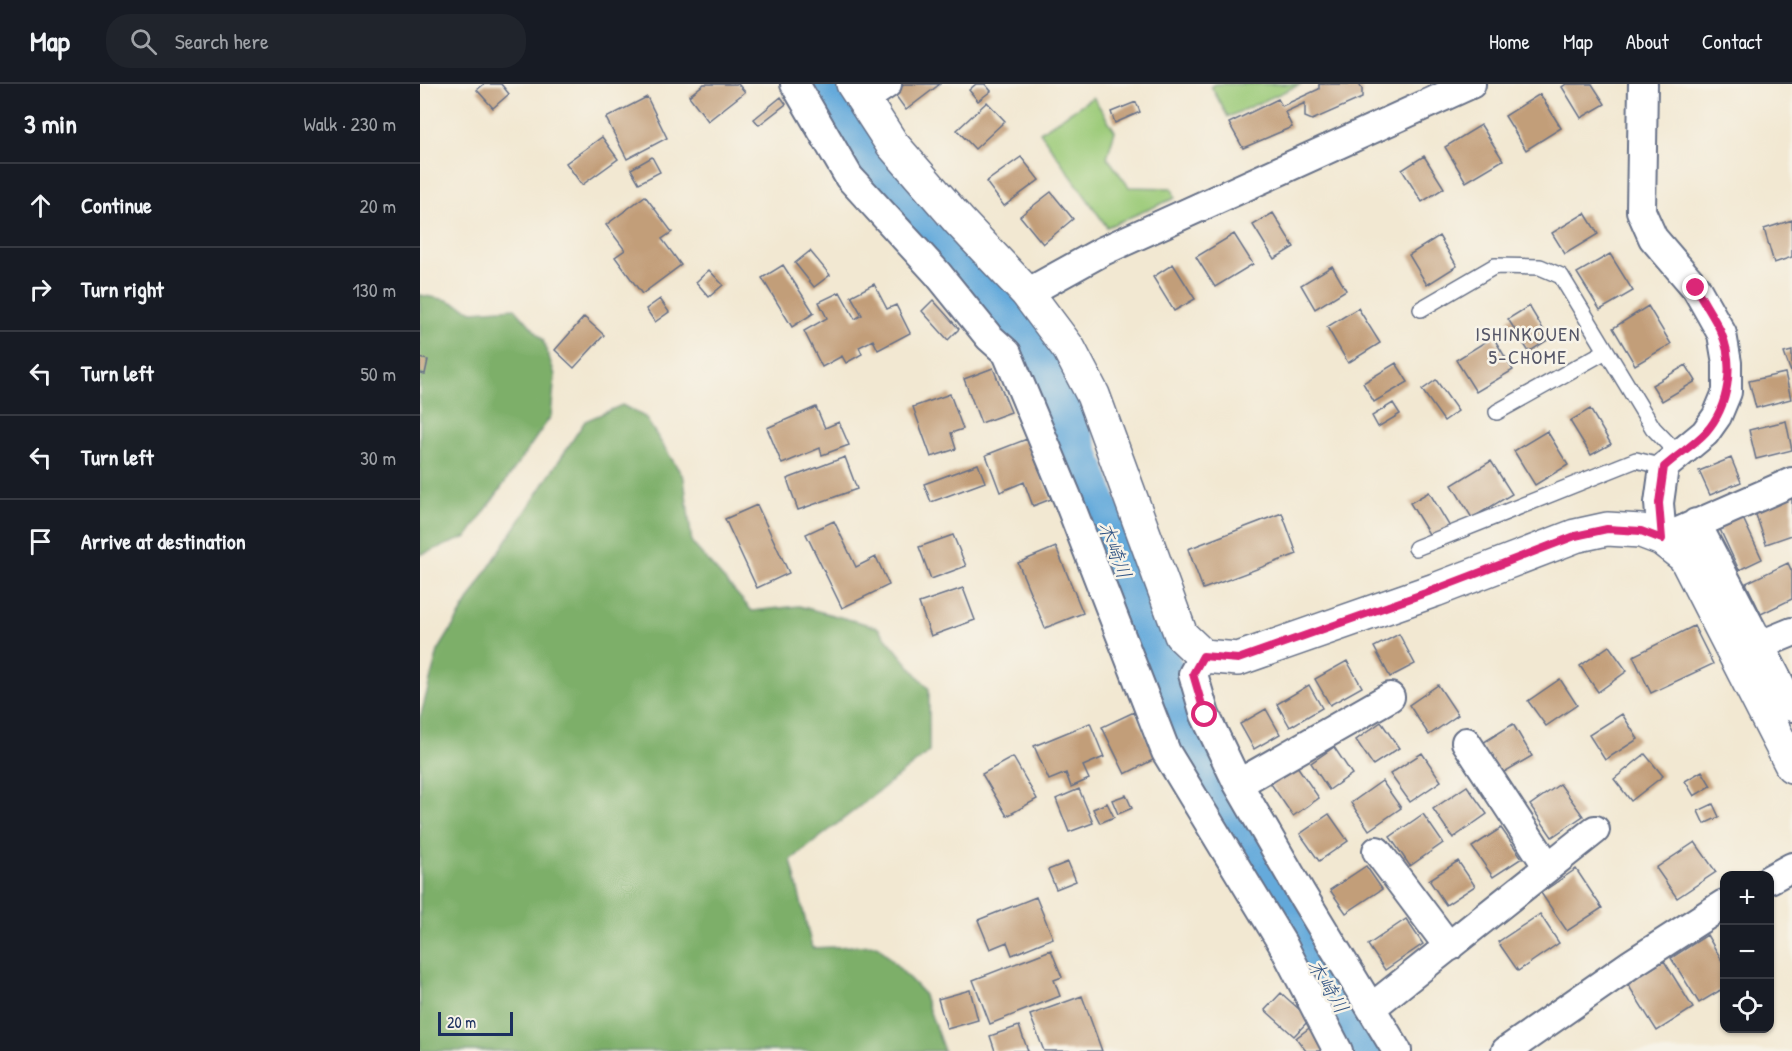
<!DOCTYPE html>
<meta charset="utf-8">
<style>
:root{--surface:#171b24;--page:#20242c;--text:#f1f3f6;--muted:#9ea1a6;--line:#363941}
body{margin:0;font-family:"Patrick Hand","Klee One",sans-serif;background:var(--page);color:var(--text)}
.controls{position:absolute;right:18px;bottom:18px;display:grid;overflow:hidden;border-radius:12px;box-shadow:0 2px 4px #0004}
.controls button{width:54px;height:54px;display:grid;place-items:center;padding:0;border:0;border-bottom:2px solid var(--line);background:var(--surface);color:var(--text);font:30px sans-serif}
.scale{position:absolute;left:18px;bottom:15px;width:75px;box-sizing:border-box;padding-left:6px;border:3px solid #1b2f5e;border-top:0;font-size:16px;line-height:21px;white-space:nowrap;color:#1b2f5e;-webkit-text-stroke:4px #f7f3e8;paint-order:stroke}
.stop{position:absolute;width:18px;height:18px;margin:-14px;border:4px solid #db2777;border-radius:50%;background:#fff}
.stop.end{background:#db2777;border-color:#fff;box-shadow:0 2px 6px #0008}
.list{margin:0;padding:0;list-style:none}
h2{display:flex;justify-content:space-between;align-items:center;height:78px;margin:0;padding:0 24px;font-size:26px}
h2 small{font-size:20px;font-weight:400;color:var(--muted)}
.list li{display:grid;grid-template-columns:39px 1fr auto;gap:18px;align-items:center;box-sizing:border-box;height:84px;padding:0 24px;border-top:2px solid var(--line)}
.list b{display:block;font-size:22px;white-space:nowrap}
.list em{font-size:20px;font-style:normal;color:var(--muted)}
.icon{flex:none;width:33px;height:33px;fill:none;stroke:currentColor;stroke-width:2;stroke-linecap:round;stroke-linejoin:round}
.map{position:relative;flex:none;width:1372px;height:967px;overflow:hidden}
header{display:flex;align-items:center;gap:36px;box-sizing:border-box;height:84px;padding:0 30px;background:var(--surface);border-bottom:2px solid var(--line)}
header strong{font-size:28px}
nav{display:flex;gap:33px;margin-inline-start:auto;font-size:21px}
.search{width:420px;height:54px;background:var(--page);display:flex;align-items:center;gap:15px;box-sizing:border-box;padding:0 21px;border-radius:24px;color:var(--muted);font-size:22px}
main{display:flex}
aside{flex:1;background:var(--surface)}
.map>svg:first-child{display:block}
.green{fill:#9ccb79;stroke:#5c7d6c;stroke-width:1.5}
.forest{fill:#7daf69;stroke:#4c6f64;stroke-width:1.5}
.lines{fill:none;stroke-linecap:round;stroke-linejoin:round}
.river{stroke:#65aadb;stroke-width:45}
.building{fill:#c29e79}
.service-casing{stroke:#667087;stroke-width:18}
.minor-casing{stroke:#667087;stroke-width:32}
.tertiary-casing{stroke:#667087;stroke-width:36}
.service{stroke:#fff;stroke-width:15}
.minor{stroke:#fff;stroke-width:28}
.tertiary{stroke:#fff;stroke-width:33}
.route{stroke:#db2777;stroke-width:8}
.labels{text-anchor:middle;stroke-width:5;stroke-linejoin:round;paint-order:stroke}
.neighbourhood-label{font-size:20px;letter-spacing:1.5px;fill:#555667;stroke:#f7f3e8}
.water-label{font-size:20px;font-style:italic;fill:#315484;stroke:#f7f3e8}
</style>
<header>
<strong>Map</strong>
<div class="search"><svg class="icon" aria-label="search" viewBox="0 0 24 24"><circle cx="10" cy="10" r="6"/><path d="M15 15l6 6"/></svg>Search here</div>
<nav><a>Home</a><a>Map</a><a>About</a><a>Contact</a></nav>
</header>
<main>
<aside>
<h2>3 min<small>Walk · 230 m</small></h2>
<ul class="list">
<li><svg class="icon" aria-label="ahead" viewBox="0 0 24 24"><path d="M12 20V5M6 11l6-6 6 6"/></svg><div><b>Continue</b></div><em>20 m</em></li>
<li><svg class="icon" aria-label="right" viewBox="0 0 24 24"><path d="M7 20v-9h11M14 6l5 5-5 5"/></svg><div><b>Turn right</b></div><em>130 m</em></li>
<li><svg class="icon" aria-label="left" viewBox="0 0 24 24"><path d="M17 20v-9H6M10 6l-5 5 5 5"/></svg><div><b>Turn left</b></div><em>50 m</em></li>
<li><svg class="icon" aria-label="left" viewBox="0 0 24 24"><path d="M17 20v-9H6M10 6l-5 5 5 5"/></svg><div><b>Turn left</b></div><em>30 m</em></li>
<li><svg class="icon" aria-label="arrive" viewBox="0 0 24 24"><path d="M6 21V4h12l-3 4 3 4H6"/></svg><div><b>Arrive at destination</b></div></li>
</ul>
</aside>
<div class="map">
<svg width="1372" height="967" viewBox="0 0 1372 967">
<rect width="100%" height="100%" fill="#f7f3e8"/>
<filter id="ink" filterUnits="userSpaceOnUse"><feTurbulence type="fractalNoise" baseFrequency=".0167" numOctaves="2"/><feDisplacementMap in="SourceGraphic" scale="12" xChannelSelector="R" yChannelSelector="G"/><feConvolveMatrix kernelMatrix="1 2 1 2 8 2 1 2 1" color-interpolation-filters="sRGB"/></filter>
<filter id="wash" filterUnits="userSpaceOnUse"><feTurbulence type="fractalNoise" baseFrequency=".008" numOctaves="4" result="noise"/><feDisplacementMap in="SourceGraphic" scale="24" xChannelSelector="R" yChannelSelector="G"/><feGaussianBlur stdDeviation="1.35" result="paint"/><feColorMatrix in="noise" values="0 0 0 0 0 0 0 0 0 0 0 0 0 0 0 0 0 1.4 0 .05"/><feComposite in="paint" operator="in"/></filter>
<g filter="url(#wash)">
<rect width="100%" height="100%" fill="#f2e8d2"/>
<path class="green" d="M795 0H881L808 33 791 2Z
M673 13 695 47 687 73 709 103 752 104 755 114 687 143 620 48Z"/>
<path class="forest" d="M0 211 27 216 53 227 95 224 123 256 135 291 131 332 47 453 0 471Z
M202 321 225 333 264 394 272 459 332 527 379 522 457 543 509 605V668L371 776 392 864 457 861 503 909 524 967H0V634L18 567 64 491 165 337Z"/>
<g class="lines">
<path class="river" d="M397 0 418 41 498 152 525 168 561 206 607 261 645 337 674 418 738 579 803 724 946 967"/>
</g>
<g id="blocks">
<path class="building" d="M64 0H81L89 10 73 24 57 6Z
M284 0H318L325 8 288 37 269 12Z
M484 0H520L486 26 473 8Z
M556 0H565L571 7 558 17 549 6Z
M899 0H939L942 5V14L892 36 885 33V19L865 28 872 43 823 64 809 39 858 15 862 22 899 5Z
M1146 0H1172L1185 20 1161 34 1142 3Z
M1120 10 1141 44 1106 66 1085 32Z
M227 13 247 54 207 75 186 34Z
M361 13 366 20 339 41 334 35Z
M567 18 585 37 555 65 537 46Z
M716 18 720 28 695 39 691 28Z
M1061 41 1083 76 1046 98 1025 63Z
M182 53 198 75 162 101 146 79Z
M1004 72 1024 104 1002 118 982 86Z
M232 73 240 88 219 99 211 85Z
M601 73 619 96 584 122 566 98Z
M631 108 653 135 623 160 600 132Z
M225 112 252 148 242 155 261 181 222 210 195 173 205 166 186 141Z
M853 129 874 163 854 175 833 141Z
M1165 129 1178 150 1145 170 1132 149Z
M1372 136V173L1354 179 1344 145Z
M814 150 833 180 795 203 776 173Z
M1019 152 1037 182 1007 201 989 171Z
M390 167 410 191 394 203 375 179Z
M1190 170 1213 207 1180 226 1157 189Z
M753 180 775 215 754 227 733 193Z
M363 181 394 229 372 243 342 194Z
M912 182 926 206 895 225 881 201Z
M289 186 303 201 289 213 276 198Z
M454 200 467 225 476 221 490 249 458 266 453 256 439 263 442 270 426 279 422 272 402 283 384 247 407 234 399 218 420 208 435 235 442 231 431 212Z
M240 215 249 228 235 238 226 225Z
M513 216 539 245 528 256 502 227Z
M1109 222 1129 255 1109 268 1088 235Z
M1228 222 1251 260 1215 281 1193 244Z
M938 224 960 259 928 279 907 243Z
M164 233 184 251 154 284 135 266Z
M1073 253 1093 286 1056 308 1036 276Z
M1372 267V291L1364 269Z
M0 274 8 276 5 290 0 289Z
M976 279 988 298 954 318 943 299Z
M1266 281 1276 297 1242 317 1232 301Z
M573 284 591 328 561 339 544 295Z
M1365 289 1371 315 1336 324 1329 297Z
M1016 296 1038 327 1024 337 1002 306Z
M530 310 543 345 531 349 536 365 511 373 493 323Z
M973 319 980 330 958 343 952 332Z
M396 323 405 344 419 338 429 361 402 371 400 364 362 380 347 344Z
M1170 325 1191 360 1171 371 1150 337Z
M1366 337 1372 366 1336 375 1329 346Z
M1127 347 1148 381 1115 401 1094 367Z
M607 355 631 415 613 422 604 398 580 408 566 371Z
M425 373 437 405 378 426 367 395Z
M1311 374 1321 398 1290 411 1279 387Z
M1071 377 1092 410 1052 434 1032 401Z
M558 380 565 398 511 418 504 400Z
M1009 408 1030 443 1012 455 990 419Z
M1372 412V451L1346 460 1334 425Z
M337 421 369 489 337 504 305 435Z
M862 429 877 470 783 505 768 465Z
M1321 430 1342 475 1319 486 1298 441Z
M414 437 436 483 456 473 469 501 422 524 386 450Z
M533 451 546 482 511 495 499 463Z
M636 463 663 529 625 544 598 479Z
M1368 479 1372 488V515L1341 530 1326 499Z
M543 504 555 536 511 552 499 519Z
M1274 542 1293 580 1231 609 1213 572Z
M979 550 995 580 970 593 954 563Z
M1189 562 1207 587 1178 608 1160 582Z
M927 577 942 603 910 621 895 595Z
M1140 595 1157 621 1126 642 1108 617Z
M889 601 902 624 870 643 857 620Z
M1018 601 1038 631 1009 651 989 621Z
M846 625 860 650 834 665 820 640Z
M714 628 737 674 705 690 682 643Z
M1202 630 1218 655 1185 676 1169 651Z
M961 638 979 664 953 681 936 656Z
M670 639 684 673 663 682 669 695 651 703 646 689 629 696 614 662Z
M1093 640 1112 672 1079 691 1061 660Z
M914 663 932 690 909 706 891 679Z
M1002 669 1021 697 990 718 970 690Z
M1225 670 1243 692 1211 717 1194 695Z
M593 673 617 715 587 732 562 690Z
M877 682 899 714 873 732 851 700Z
M1282 687 1291 702 1274 712 1265 697Z
M962 697 981 724 949 746 931 719Z
M1140 700 1163 732 1132 753 1110 721Z
M1047 702 1067 730 1033 754 1013 725Z
M659 705 673 739 649 748 636 715Z
M706 711 712 724 698 730 692 716Z
M687 719 694 733 680 739 673 725Z
M1293 720 1299 733 1284 740 1278 727Z
M909 730 928 757 899 777 880 750Z
M1003 730 1023 759 990 782 970 753Z
M1081 744 1102 774 1073 793 1052 763Z
M1275 758 1296 788 1257 814 1236 784Z
M1038 777 1055 802 1026 821 1009 796Z
M648 778 656 797 636 805 628 786Z
M946 782 962 805 926 829 910 806Z
M1156 785 1182 824 1147 847 1121 809Z
M616 813 633 854 592 871 587 858 570 865 558 836Z
M1120 830 1139 859 1098 887 1078 858Z
M986 835 1003 860 965 886 948 861Z
M1287 851 1304 880V904L1279 919 1251 874Z
M631 866 642 893 634 896 640 912 570 940 553 896Z
M1244 877 1273 924 1237 947 1207 899Z
M550 906 558 936 527 945 518 915Z
M861 909 890 935 874 952 845 926Z
M662 912 682 967H624L610 931Z
M599 942 608 967H575L570 952Z
M892 942 913 967H886L876 954Z"/>
</g>
</g>
<g filter="url(#ink)">
<use href="#blocks" fill-opacity="0" stroke="#667087" stroke-width="1.5"/>
<g class="lines">
<g class="service-casing">
<path id="service" d="M1001 225 1075 182 1120 183 1141 192 1233 344 1258 370
M1077 328 1186 267
M996 464 1216 376 1244 383"/>
</g>
<g class="minor-casing">
<path id="minor" d="M375 0 429 93 518 190 569 253 587 269 647 413 746 668 862 859 918 967
M1223 0 1221 127 1233 154 1276 204 1302 250 1307 279V308L1297 332 1285 349 1244 383 1239 419 1242 455 1372 398
M443 16 467 0
M607 209 683 167 1051 0
M1276 439 1372 623
M1323 568 1372 548
M783 572 773 590 785 631 818 700 881 809 977 967
M1046 658 1128 783
M818 700 970 613
M957 767 1029 863
M1350 795 1372 783
M951 924 1175 746
M1086 967 1211 880 1304 820"/>
</g>
<g class="tertiary-casing">
<path id="tertiary" d="M433 0 472 60 539 137 607 209 649 265 673 311 761 551 783 572 818 575 1015 506 1155 452 1187 445 1221 447 1242 455 1265 473 1372 682"/>
</g>
<use href="#service" class="service"/>
<use href="#minor" class="minor"/>
<use href="#tertiary" class="tertiary"/>
</g>
</g>
<g class="lines" filter="url(#ink)">
<path class="route" d="M785 631 773 590 783 572 818 575 1014 506 1155 452 1187 445 1221 447 1242 455 1239 419 1244 383C1257 371 1274 361 1286 348 1309 322 1315 280 1301 248 1294 233 1284 219 1276 204"/>
</g>
<g class="labels">
<g class="neighbourhood-label">
<text x="1108" y="257">ISHINKOUEN<tspan x="1108" dy="23">5-CHOME</tspan></text>
</g>
<g class="water-label">
<text transform="translate(695 466) rotate(69)" y="7">木崎川</text>
<text transform="translate(908 902) rotate(59)" y="7">木崎川</text>
</g>
</g>
</svg>
<div class="controls">
<button>+</button>
<button>−</button>
<button><svg class="icon" aria-label="locate" viewBox="0 0 24 24"><circle cx="12" cy="12" r="6"/><path d="M12 2v4M12 18v4M2 12h4M18 12h4"/></svg></button>
</div>
<div class="scale">20 m</div>
<div class="stop" style="left:785px;top:631px"></div>
<div class="stop end" style="left:1276px;top:204px"></div>
</div>
</main>
